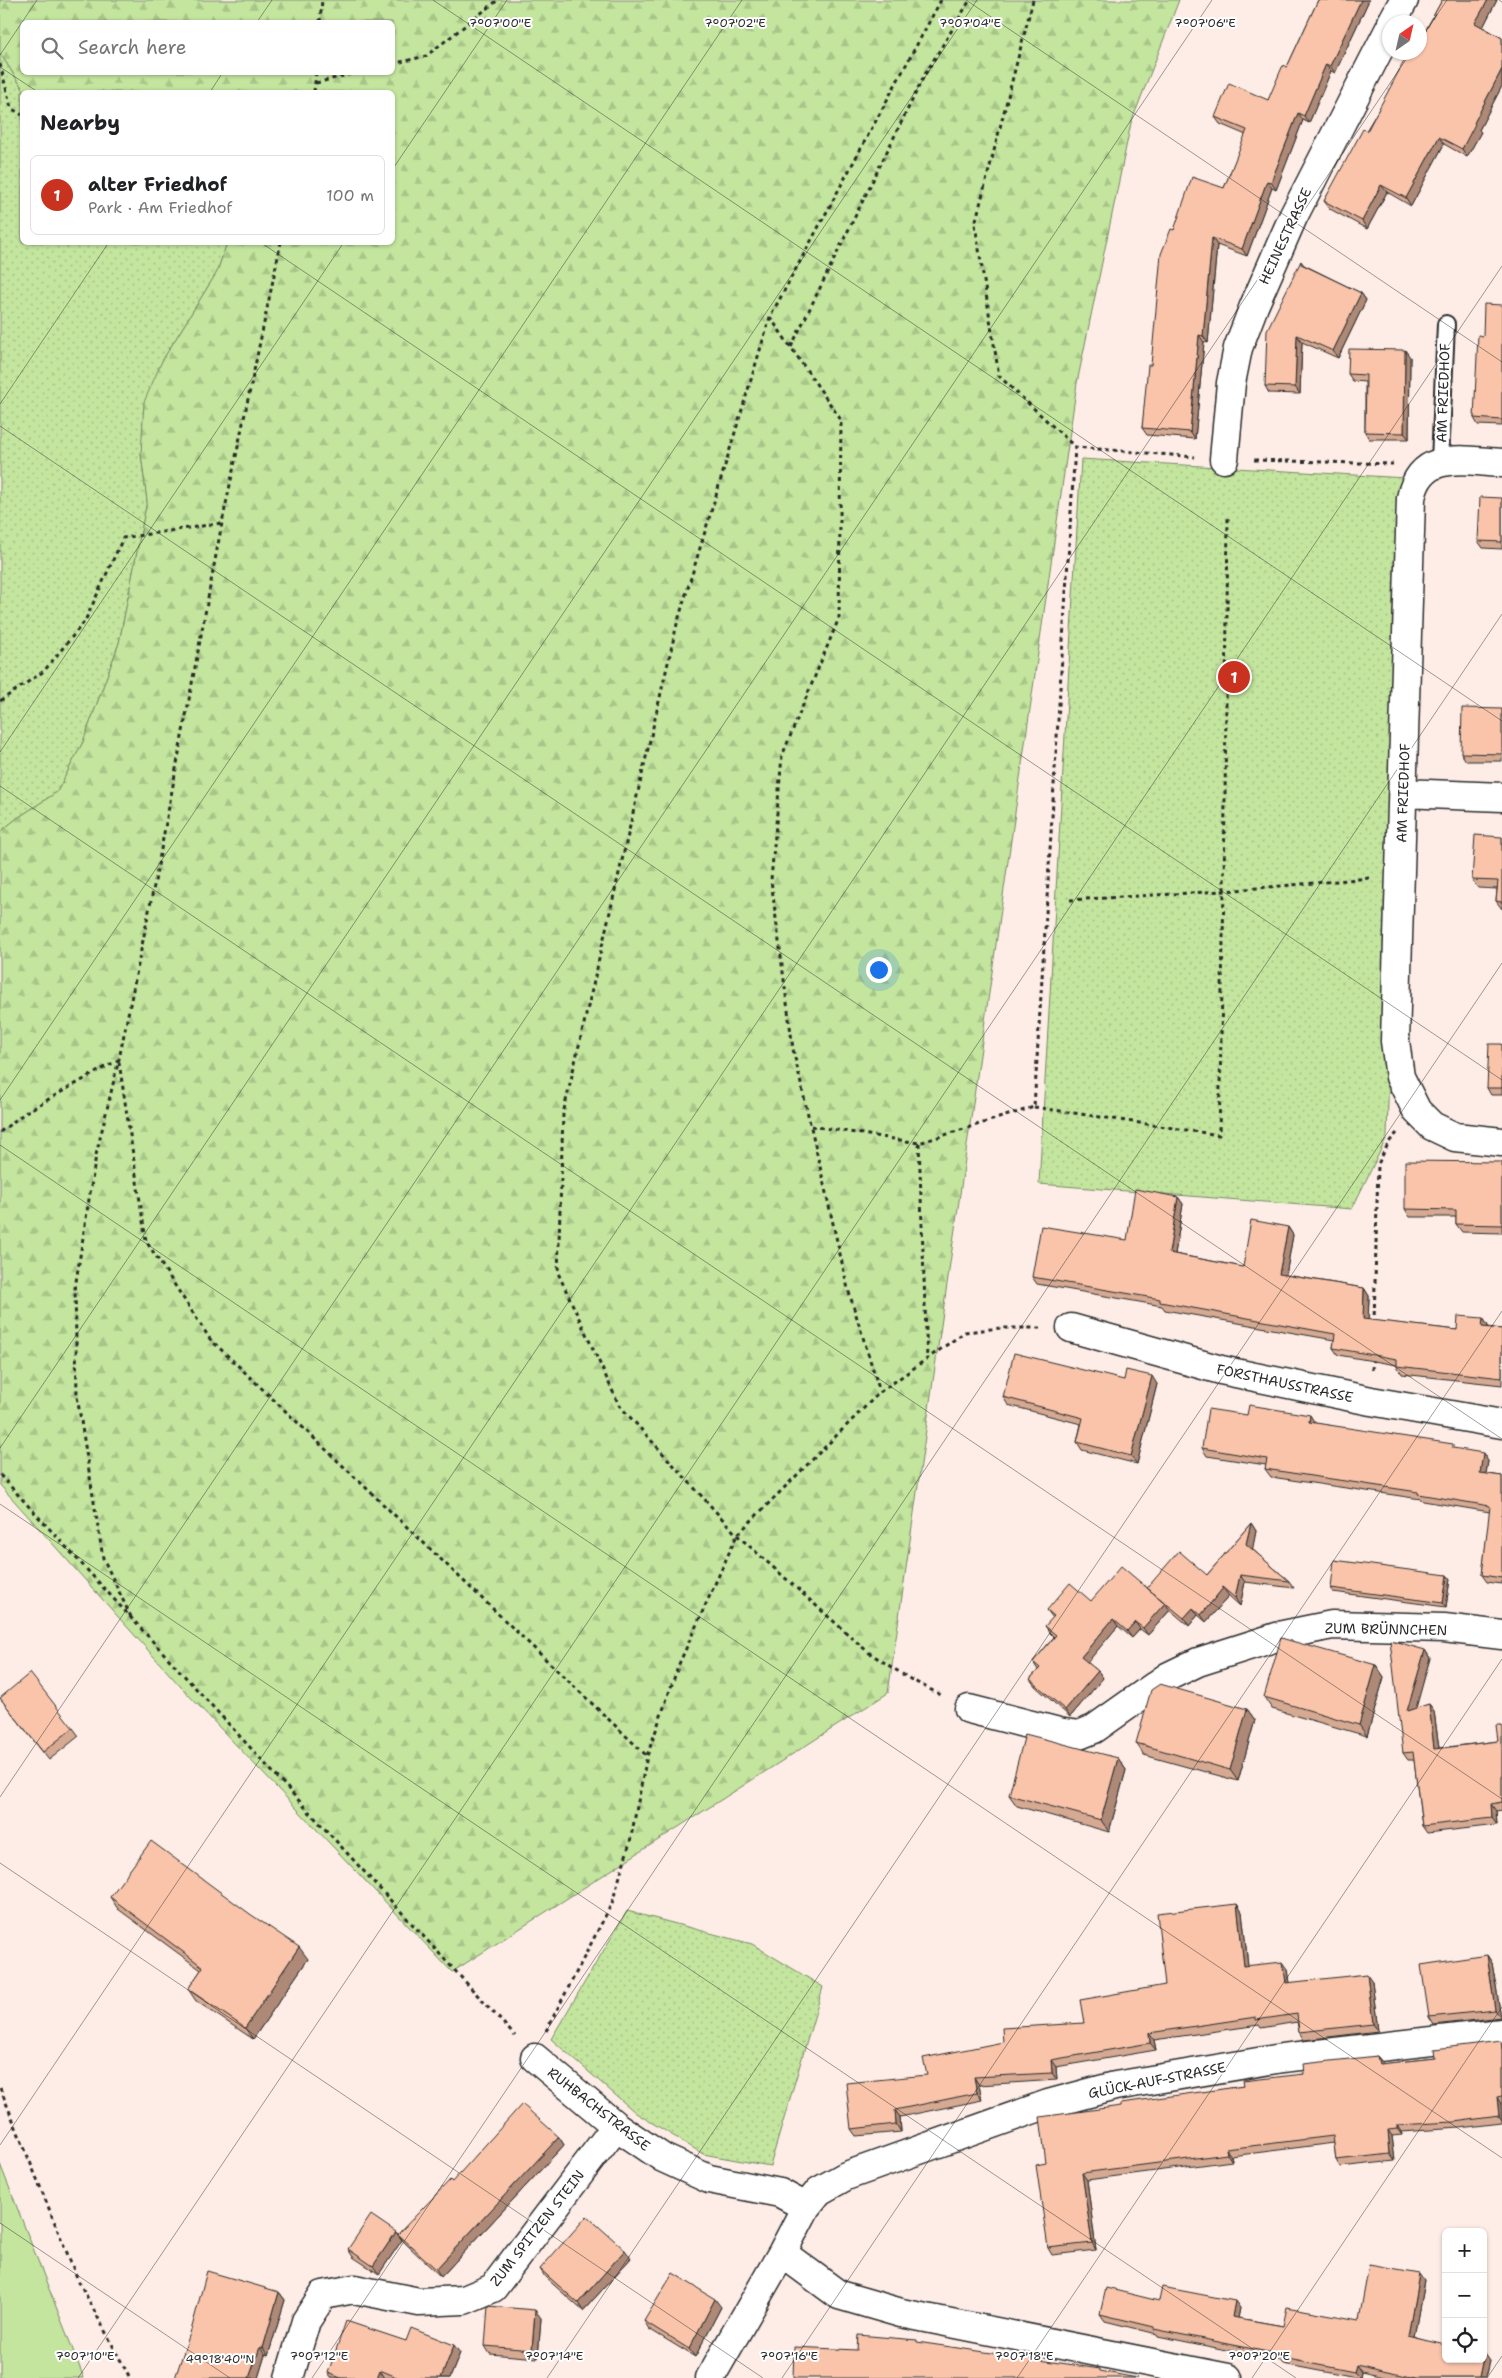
<!DOCTYPE html>
<meta charset="utf-8">
<style>
:root{--surface:#fff;--page:#f6f6f6;--text:#202124;--muted:#757577;--line:#e0e0e0;--accent:#c8321e}
body{margin:0;font-family:"Shantell Sans",sans-serif;background:var(--page);color:var(--text)}
.controls{position:absolute;right:15px;bottom:15px;display:grid;overflow:hidden;border-radius:8px;box-shadow:0 1px 4px #0004}
.controls button{width:45px;height:45px;display:grid;place-items:center;padding:0;border:0;border-bottom:1px solid var(--line);background:var(--surface);color:var(--text);font:25px sans-serif}
.compass{position:absolute;left:1382px;top:15px;width:45px;height:45px;border-radius:50%;background:var(--surface);box-shadow:0 1px 4px #0004;rotate:34deg}
.you{position:absolute;left:878px;top:969px;width:18px;height:18px;margin:-12px;border:4px solid #fff;border-radius:50%;background:#1a73e8;box-shadow:0 0 0 8px #1a73e833}
.badge{display:grid;place-items:center;width:32px;height:32px;border-radius:50%;background:var(--accent);color:#fff;font-size:16px;font-weight:700}
.pin{position:absolute;translate:-50% -50%;border:2px solid #fff;box-shadow:0 1px 5px #0006}
.list{margin:0;padding:0;list-style:none}
h2{display:flex;justify-content:space-between;align-items:center;height:65px;margin:0;padding:0 20px;font-size:21px}
h2 small{font-size:16px;font-weight:400;color:var(--muted)}
.list li{display:grid;grid-template-columns:32px 1fr auto;gap:15px;align-items:center;box-sizing:border-box;height:80px;margin:0 10px 10px;padding:0 10px;border:1px solid var(--line);border-radius:8px}
.list b{display:block;font-size:19px;white-space:nowrap}
.list p{margin:0;font-size:16px;white-space:nowrap;color:var(--muted)}
.list em{font-size:16px;font-style:normal;color:var(--muted)}
.icon{flex:none;width:28px;height:28px;fill:none;stroke:currentColor;stroke-width:2;stroke-linecap:round;stroke-linejoin:round}
.map{position:relative;flex:none;width:1502px;height:2378px;overflow:hidden}
.search{position:absolute;background:var(--surface);box-shadow:0 1px 4px #0004;left:20px;top:20px;width:375px;height:55px;display:flex;align-items:center;gap:12px;box-sizing:border-box;padding:0 18px;border-radius:8px;color:var(--muted);font-size:19px}
.panel{position:absolute;background:var(--surface);box-shadow:0 1px 4px #0004;left:20px;top:90px;width:375px;height:155px;border-radius:8px}
.map>svg:first-child{display:block}
.grass{fill:url(#grass-dots);stroke:#778864}
.forest{fill:url(#forest-firs);stroke:#778864;fill-rule:evenodd}
.garden{fill:#c3e59e;stroke:#778864}
.lines{fill:none;stroke-linecap:round;stroke-linejoin:round}
.lane-casing{stroke:#2b2b2b;stroke-width:20}
.street-casing{stroke:#2b2b2b;stroke-width:31}
.path{stroke:#2b2b2b;stroke-width:3;stroke-dasharray:4 4;stroke-linecap:butt}
.lane{stroke:#fff;stroke-width:16}
.street{stroke:#fff;stroke-width:28}
.wall{fill:#d6a992;stroke:#2b2b2b}
.shaded-wall{fill:#ae8977;stroke:#2b2b2b}
.building{fill:#f9c4aa;stroke:#2b2b2b}
.ticks{fill:none;stroke:#2b2b2b;stroke-width:1;stroke-opacity:0.45}
.labels{text-anchor:middle;stroke-width:4;stroke-linejoin:round;paint-order:stroke}
.street-label{font-size:14px;fill:#2b2b2b;stroke:#fff}
.ticks-label{font-size:12px;text-anchor:middle;fill:#2b2b2b;stroke:#fff;stroke-width:4;stroke-linejoin:round;paint-order:stroke}
</style>
<div class="map">
<svg width="1502" height="2378" viewBox="0 0 1502 2378">
<defs>
<pattern id="grass-dots" width="8" height="8" patternUnits="userSpaceOnUse" patternTransform="scale(1.25)"><rect width="8" height="8" fill="#c3e59e"/><path d="M2 2h.1M6 6h.1" fill="none" stroke="#a8c588" stroke-width="1.8" stroke-linecap="round"/></pattern>
<pattern id="forest-firs" width="22" height="20" patternUnits="userSpaceOnUse" patternTransform="scale(1.25)"><rect width="22" height="20" fill="#c3e59e"/><path d="M5 1l3.5 6h-7zM16 11l3.5 6h-7z" fill="#a8c588"/></pattern>
</defs>
<rect width="100%" height="100%" fill="#fdede6"/>
<filter id="ink" filterUnits="userSpaceOnUse"><feTurbulence type="fractalNoise" baseFrequency=".02" numOctaves="2"/><feDisplacementMap in="SourceGraphic" scale="10" xChannelSelector="R" yChannelSelector="G"/><feConvolveMatrix kernelMatrix="1 2 1 2 8 2 1 2 1" color-interpolation-filters="sRGB"/></filter>
<g filter="url(#ink)">
<path class="grass" d="M0 53 25 92H22V242L227 243 217 272 162 361 141 454 147 501 119 643 83 742 57 792 16 819 0 832Z
M1081 459 1406 478 1387 1137 1352 1209 1039 1184Z
M627 1911 752 1944 823 1987 770 2166 703 2154 636 2113 551 2039Z"/>
<path class="forest" d="M0 0H1179L1131 123 1077 383 888 1693 452 1972 181 1687 0 1485V832L16 819 57 792 83 742 119 643 147 501 141 454 144 402 162 361 217 272 227 243 392 242V92H25L0 53ZM22 22H392V72H22Z"/>
<path class="garden" d="M0 2164 84 2378H0Z"/>
<g class="lines">
<g class="lane-casing">
<path id="lane" d="M1440 461 1446 324"/>
</g>
<g class="street-casing">
<path id="street" d="M1392 22 1404 0
M1224 459 1231 383 1238 348 1254 306 1293 217 1390 28
M1502 463C1464 461 1421 449 1411 498L1395 1041 1400 1077 1417 1111 1432 1126 1455 1137 1502 1142
M1403 793 1502 797
M1071 1328 1221 1370 1371 1401 1502 1424
M969 1709 1063 1733 1079 1735 1094 1729 1169 1676 1198 1662 1283 1635 1332 1625 1444 1628 1502 1635
M535 2058 616 2126 663 2158 709 2179 780 2193 806 2207
M782 2253 839 2295 901 2313 1228 2378
M289 2378 306 2321 323 2295 354 2289 419 2302 464 2300 493 2288 616 2126
M710 2378 782 2253 806 2207 819 2191 846 2176 1048 2104 1115 2086 1282 2058 1502 2033"/>
</g>
<path class="path" d="M941 0 770 317 677 624 563 1114 558 1273 619 1405 737 1535 868 1652 910 1679 943 1696
M1033 0 975 224 999 376 1075 447 1195 457
M320 22 322 0
M0 64 11 108 22 115
M392 64 426 56 498 0
M316 83 359 72
M314 92 316 72
M770 317 841 420 839 618 782 756 771 880 793 1049 848 1289 880 1392
M791 347 924 76 970 0
M1254 460 1393 464
M0 701 44 671 85 621 123 538 222 523
M1070 900 1224 891 1370 878
M119 1062 146 1241 210 1339 647 1756
M1034 1107 1219 1135 1224 891 1228 515
M811 1126 919 1143 1034 1107 1075 447
M0 1132 26 1112 118 1060
M919 1143 927 1359
M1374 1323 1378 1164 1389 1142 1397 1133
M1372 1370 1373 1357
M0 1475 515 2036
M131 1617 103 1558 77 1396 75 1288 96 1155 119 1059 156 876 222 523 281 242
M546 2031 612 1903 630 1842 647 1756 679 1664 737 1535 880 1392 965 1332 1000 1328H1040
M0 2088 78 2280 130 2378"/>
<use href="#lane" class="lane"/>
<use href="#street" class="street"/>
</g>
<path class="wall" d="M1318 0H1369L1335 73 1331 71 1309 123 1303 120 1276 190 1272 188 1247 256 1217 245 1208 343 1204 342 1195 439 1147 435 1142 428 1151 365 1174 230 1224 188 1246 135 1220 124 1215 117 1268 100 1287 67Z
M1442 0H1497L1483 27 1502 38V86L1479 130 1481 132 1467 157 1444 144 1411 206 1387 192 1367 229 1330 209 1324 201 1422 37Z
M1301 261 1304 265 1361 293 1366 300 1338 358 1302 342 1300 394 1269 393 1265 386Z
M1502 305V426L1478 425 1474 418 1483 336Z
M1410 357 1409 439H1369L1365 432V382L1353 381 1348 374Z
M1502 498V549L1483 548 1478 541Z
M1502 709V761H1466L1461 753Z
M1502 837V909L1496 901 1497 889 1478 888 1472 880Z
M1502 1044V1095H1491L1487 1088Z
M1502 1162V1233L1462 1232 1456 1224V1217H1410L1405 1209Z
M1178 1197 1183 1204 1175 1254 1243 1267 1288 1227 1293 1235 1286 1275 1364 1288 1369 1296 1368 1320 1457 1330 1483 1318 1488 1326V1327L1502 1329V1385L1402 1374 1397 1366V1365L1338 1355 1333 1348 1334 1340 1165 1310 1162 1306 1037 1284 1032 1277 1127 1240Z
M1124 1380 1157 1384 1137 1464 1082 1450 1077 1442 1081 1424 1008 1405 1003 1397Z
M1247 1415 1315 1423 1456 1449 1488 1461 1486 1474 1502 1476V1584L1487 1582 1482 1575 1490 1512 1423 1501 1421 1499 1271 1477 1265 1469 1266 1465 1207 1456 1202 1448Z
M1251 1523 1256 1531 1252 1549 1289 1581 1294 1588 1245 1582 1240 1606 1229 1596 1206 1622 1198 1615 1189 1626 1169 1609 1170 1610 1148 1635 1140 1629 1132 1638 1118 1626 1087 1662 1098 1671 1103 1678 1070 1717 1035 1686 1030 1679 1038 1670 1033 1662 1054 1637 1050 1633 1045 1626 1053 1618 1047 1610 1091 1601 1207 1575Z
M1447 1575 1450 1579 1446 1607 1333 1592 1331 1588Z
M1425 1650 1430 1658 1415 1709 1429 1704 1434 1711 1439 1748 1498 1741 1502 1725V1810L1496 1811 1497 1825 1427 1833 1422 1826 1414 1760H1408L1403 1753Z
M1376 1665 1384 1677 1367 1736 1272 1709 1264 1697Z
M0 1698 73 1728 79 1736 49 1760Z
M1247 1709 1255 1720 1238 1781 1144 1755 1136 1743Z
M1118 1758 1126 1770 1109 1832 1017 1806 1009 1795Z
M110 1897 308 1959 253 2039 196 2001 188 1989 201 1970 118 1909Z
M1237 1904 1242 1912 1248 1966 1288 1969 1290 1983 1372 1981 1378 2031 1304 2040 1299 2032 1297 2022 1261 2028 1259 2025 1154 2040 1156 2050 1056 2067 1057 2080 979 2085 982 2100 900 2117 901 2132 856 2136 851 2129 927 2075 1003 2042 1084 2023 1165 1985Z
M1487 1955 1492 1963 1501 2017 1434 2025 1429 2017Z
M1502 2043V2104H1501L1502 2123 1459 2128 1401 2132 1402 2135 1392 2136 1395 2161 1340 2167 1336 2160 1334 2143 1231 2156 1232 2161 1087 2180 1096 2250 1052 2255 1048 2248 1046 2163 1121 2106 1244 2086 1304 2074 1377 2056 1382 2062V2064L1435 2058Z
M559 2137 564 2145 441 2277 404 2242 398 2234Z
M396 2232 402 2240 379 2274 353 2257 348 2249Z
M631 2258 583 2311 545 2277 540 2269Z
M1424 2281 1414 2337 1489 2361 1485 2378H1389L1361 2372 1360 2378H1356L1283 2364 1280 2361 1158 2336 1157 2334 1105 2321 1100 2314 1159 2301 1240 2308 1238 2318 1283 2326 1359 2320Z
M279 2292 285 2300 268 2356 265 2355 258 2378H175Z
M721 2307 695 2357 649 2329 644 2321Z
M541 2318 538 2358 490 2354 485 2346Z
M406 2341 460 2353 450 2378H331L328 2373Z"/>
<path class="shaded-wall" d="M1361 0H1369L1335 73 1330 66Z
M1488 0H1497L1481 31 1475 23Z
M1326 64 1331 71 1309 123 1304 116Z
M1502 69V86L1479 130 1481 132 1467 157 1462 149 1474 123Z
M1298 113 1303 120 1276 190 1271 182Z
M1439 137 1444 144 1411 206 1406 198Z
M1267 181 1272 188 1247 256 1242 249Z
M1381 185 1387 192 1367 229 1362 221Z
M1212 238 1217 245 1208 343 1203 336Z
M1361 293 1366 300 1338 358 1333 351Z
M1199 335 1204 342 1195 439 1190 432Z
M1297 335 1302 342 1300 394 1295 387Z
M1405 350 1410 357 1409 439 1404 433Z
M1178 1197 1183 1204 1174 1260 1169 1253Z
M1288 1227 1293 1235 1285 1281 1279 1274Z
M1364 1288 1369 1296 1368 1327 1363 1319Z
M1483 1318 1488 1326 1487 1334 1482 1327Z
M1152 1376 1157 1384 1137 1464 1131 1456Z
M1310 1415 1315 1423 1314 1430 1309 1422Z
M1483 1453 1488 1461 1485 1480 1480 1473Z
M1251 1523 1256 1531 1252 1552 1246 1544Z
M1240 1575 1245 1582 1240 1606 1235 1598Z
M1447 1575 1450 1579 1446 1607 1443 1603Z
M1223 1588 1229 1596 1206 1622 1201 1615Z
M1165 1603 1170 1610 1148 1635 1143 1628Z
M1193 1608 1198 1615 1189 1626 1184 1618Z
M1113 1619 1118 1626 1086 1664 1081 1657Z
M1135 1622 1140 1629 1132 1638 1127 1631Z
M1425 1650 1430 1658 1413 1719 1407 1711Z
M1376 1665 1384 1677 1367 1736 1359 1725Z
M1098 1671 1103 1678 1070 1717 1065 1710Z
M1429 1704 1434 1711 1440 1756 1434 1749Z
M1247 1709 1255 1720 1238 1781 1230 1770Z
M1118 1758 1126 1770 1109 1832 1101 1820Z
M1491 1804 1496 1811 1497 1825 1492 1818Z
M1237 1904 1242 1912 1249 1974 1244 1966Z
M299 1947 308 1959 253 2039 245 2028Z
M1487 1955 1492 1963 1501 2017 1495 2010Z
M1283 1962 1288 1969 1291 1991 1286 1983Z
M1367 1974 1372 1981 1378 2031 1373 2024Z
M1149 2033 1154 2040 1156 2050 1150 2043Z
M1377 2056 1382 2062 1383 2071 1379 2064Z
M1051 2060 1056 2067 1057 2080 1052 2073Z
M974 2077 979 2085 982 2100 977 2093Z
M1497 2097 1501 2104 1502 2120 1499 2116Z
M895 2110 900 2117 901 2132 896 2124Z
M1397 2125 1401 2132 1402 2135 1397 2129Z
M1388 2130 1392 2136 1395 2161 1390 2154Z
M559 2137 564 2145 441 2277 436 2269Z
M1226 2149 1231 2156 1232 2161 1227 2154Z
M1082 2173 1087 2180 1096 2250 1092 2243Z
M396 2232 402 2240 379 2274 373 2266Z
M625 2250 631 2258 583 2311 578 2303Z
M1419 2274 1424 2281 1413 2343 1408 2336Z
M279 2292 285 2300 268 2356 263 2348Z
M715 2299 721 2307 695 2357 689 2349Z
M1235 2301 1240 2308 1237 2324 1232 2317Z
M535 2310 541 2318 538 2358 532 2350Z
M454 2345 460 2353 450 2378H441Z
M260 2347 265 2355 258 2378H249Z
M1484 2354 1489 2361 1485 2378H1479Z
M1356 2365 1361 2372 1360 2378 1354 2372Z
M380 2370 385 2378H377Z"/>
<path class="building" d="M1318 0H1361L1330 66 1326 64 1304 116 1298 113 1271 182 1267 181 1242 249 1212 238 1203 336 1199 335 1190 432 1142 428 1148 365H1151L1161 254 1171 229 1174 230 1192 177 1224 188 1247 130 1215 117 1229 83 1268 100 1283 65 1287 67Z
M1442 0H1488L1475 23 1502 38V69L1474 123 1475 124 1462 149 1439 137 1406 198 1381 185 1362 221 1324 201 1363 129 1367 131 1409 52H1420V35L1422 37Z
M1301 261V264L1361 293 1333 351 1297 335 1295 387 1265 386 1267 330Z
M1484 304 1502 305V420L1474 418 1478 335 1483 336Z
M1349 349 1405 350 1404 433 1365 432 1366 375 1348 374Z
M1480 497 1502 498V542L1478 541Z
M1462 708 1502 709V754L1461 753Z
M1475 835 1502 837V902L1496 901 1498 881 1472 880Z
M1489 1044H1502V1088H1487Z
M1405 1161 1502 1162V1225L1456 1224V1210L1405 1209Z
M1135 1189 1178 1197 1169 1253 1243 1267 1251 1220 1288 1227 1279 1274 1364 1288 1363 1319 1457 1330 1458 1316 1483 1318 1482 1327 1502 1329V1378L1397 1366V1359L1333 1348 1335 1334 1160 1302V1299L1032 1277 1041 1226 1127 1240Z
M1014 1353 1124 1380 1126 1370 1152 1376 1131 1456 1077 1442 1083 1418 1003 1397Z
M1249 1405 1310 1415 1309 1422 1453 1444V1448L1483 1453 1480 1473 1502 1476V1578L1482 1575 1490 1506 1418 1494V1492L1265 1469 1267 1459 1202 1448 1208 1409 1247 1415Z
M1251 1523 1246 1544 1289 1581 1240 1575 1235 1598 1222 1587 1223 1588 1201 1615 1193 1608 1184 1618 1147 1588 1179 1551 1207 1575Z
M1334 1560 1447 1575 1443 1603 1331 1588Z
M1121 1566 1165 1603 1143 1628 1135 1622 1127 1631 1113 1619 1081 1657 1098 1671 1065 1710 1030 1679 1040 1668 1033 1662 1056 1635 1045 1626 1054 1616 1047 1610 1070 1583 1091 1601Z
M1281 1638 1376 1665 1359 1725 1264 1697Z
M1390 1640 1425 1650 1407 1711 1429 1704 1434 1749 1498 1741 1496 1725H1502V1802L1491 1804 1492 1818 1422 1826 1413 1752 1403 1753Z
M30 1673 73 1728 43 1752 0 1698Z
M1160 1684 1247 1709 1230 1770 1136 1743 1151 1690Z
M1025 1734 1118 1758 1101 1820 1009 1795Z
M151 1841 250 1914 299 1947 245 2028 188 1989 203 1967 110 1897Z
M1237 1904 1244 1966 1283 1962 1286 1983 1367 1974 1373 2024 1299 2032 1297 2014 1256 2020V2017L1149 2033 1150 2043 1051 2060 1052 2073 974 2077 977 2093 895 2110 896 2124 851 2129 846 2083 927 2075 923 2058 1003 2042 1002 2028 1084 2023 1080 2000 1165 1985 1157 1913Z
M1487 1955 1495 2010 1429 2017 1421 1965Z
M1501 2041 1502 2050V2096L1497 2097 1499 2116 1454 2122 1397 2125V2129L1388 2130 1390 2154 1336 2160 1333 2136 1226 2149 1227 2154 1082 2173 1092 2243 1048 2248 1036 2165 1046 2163 1040 2117 1121 2106V2103L1244 2086 1243 2081 1304 2074 1303 2064 1377 2056 1379 2064 1435 2058 1434 2049Z
M522 2104 559 2137 436 2269 398 2234 450 2180 452 2182Z
M371 2215 396 2232 373 2266 348 2249Z
M587 2216 625 2250 578 2303 540 2269Z
M1369 2265 1419 2274 1408 2336 1446 2345V2359H1483L1479 2378H1416L1356 2365 1354 2372 1278 2357V2354L1154 2329V2327L1100 2314 1106 2288 1159 2301 1162 2287 1235 2301 1232 2317 1283 2326 1287 2307 1359 2320Z
M207 2271 279 2292 263 2348 260 2347 249 2378H175L192 2327Z
M673 2273 715 2299 689 2349 644 2321Z
M488 2306 535 2310 532 2350 485 2346Z
M346 2321 406 2341 411 2328 454 2345 441 2378H399L380 2370 377 2378H341L328 2373Z
M858 2335 917 2340V2342L1100 2369V2371L1137 2378H793L794 2347 857 2350Z"/>
</g>
<path class="ticks" d="M433 0 1502 721M966 0 1502 362M1499 0 1502 2M257 22 272 0M1420 40 1447 0M0 55 37 0M0 67 38 92M210 92 223 72M392 170 507 0M260 242 1502 1080M0 404 109 242M0 426 1502 1439M0 752 344 242M0 786 1502 1799M0 1100 742 0M0 1145 1502 2158M0 1448 977 0M0 1504 1296 2378M0 1797 1212 0M0 1863 763 2378M0 2145 1411 52M0 2223 230 2378M78 2378 1502 266M312 2378 1502 614M547 2378 1502 963M782 2378 1502 1311M1017 2378 1502 1659M1252 2378 1502 2007M1487 2378 1502 2356"/>
<g class="labels">
<g class="street-label">
<text transform="translate(1285 236) rotate(-65)" y="5">HEINESTRASSE</text>
<text transform="translate(1443 393) rotate(-88)" y="5">AM FRIEDHOF</text>
<text transform="translate(1403 793) rotate(-88)" y="5">AM FRIEDHOF</text>
<text transform="translate(1285 1383) rotate(12)" y="5">FORSTHAUSSTRASSE</text>
<text transform="translate(1386 1629) rotate(1)" y="5">ZUM BRÜNNCHEN</text>
<text transform="translate(1157 2080) rotate(-11)" y="5">GLÜCK-AUF-STRASSE</text>
<text transform="translate(599 2109) rotate(38)" y="5">RUHBACHSTRASSE</text>
<text transform="translate(537 2228) rotate(-52)" y="5">ZUM SPITZEN STEIN</text>
</g>
</g>
<g class="ticks-label">
<text x="500" y="27">7°07'00"E</text>
<text x="735" y="27">7°07'02"E</text>
<text x="970" y="27">7°07'04"E</text>
<text x="1205" y="27">7°07'06"E</text>
<text x="85" y="2360">7°07'10"E</text>
<text x="319" y="2360">7°07'12"E</text>
<text x="554" y="2360">7°07'14"E</text>
<text x="789" y="2360">7°07'16"E</text>
<text x="1024" y="2360">7°07'18"E</text>
<text x="1259" y="2360">7°07'20"E</text>
<text x="220" y="2363">49°18'40"N</text>
</g>
</svg>
<div class="controls">
<button>+</button>
<button>−</button>
<button><svg class="icon" aria-label="locate" viewBox="0 0 24 24"><circle cx="12" cy="12" r="6"/><path d="M12 2v4M12 18v4M2 12h4M18 12h4"/></svg></button>
</div>
<svg class="compass" viewBox="-18 -18 36 36"><path d="M0-13l5 13h-10z" fill="#e53935"/><path d="M0 13l5-13h-10z" fill="#757577"/></svg>
<div class="you"></div>
<div class="pin badge" style="left:1234px;top:677px">1</div>
<div class="search"><svg class="icon" aria-label="search" viewBox="0 0 24 24"><circle cx="10" cy="10" r="6"/><path d="M15 15l6 6"/></svg>Search here</div>
<section class="panel">
<h2>Nearby<small></small></h2>
<ul class="list">
<li><span class="badge">1</span><div><b>alter Friedhof</b><p>Park · Am Friedhof</p></div><em>100 m</em></li>
</ul>
</section>
</div>
